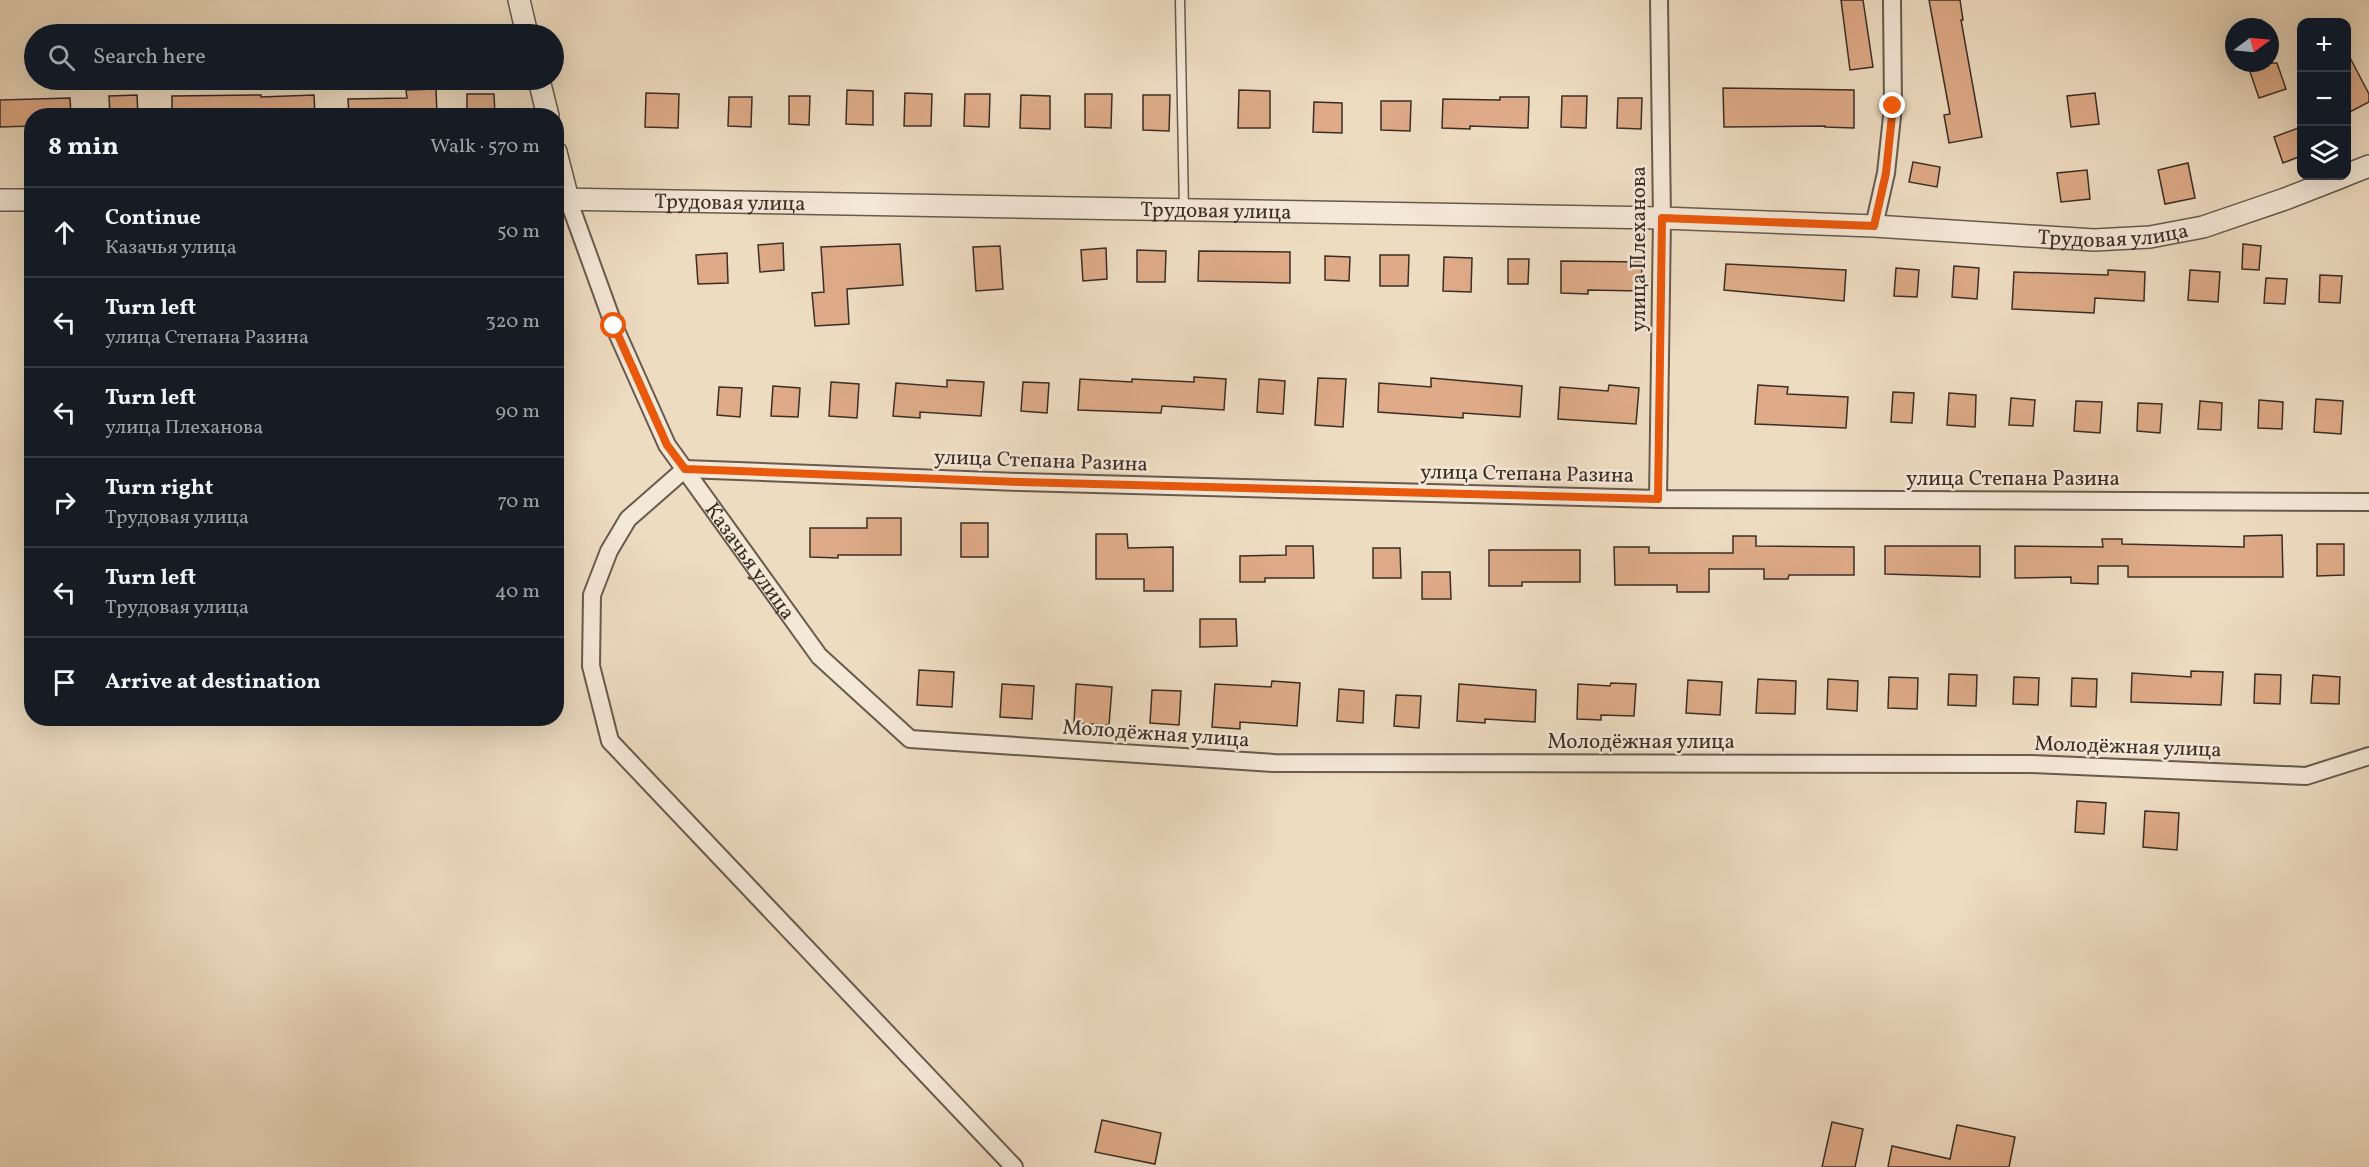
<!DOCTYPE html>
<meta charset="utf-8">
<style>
:root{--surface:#171b24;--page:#242831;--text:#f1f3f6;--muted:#9ea1a6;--line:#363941}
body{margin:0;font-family:Vollkorn,serif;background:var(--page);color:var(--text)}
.controls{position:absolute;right:18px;top:18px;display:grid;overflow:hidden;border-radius:12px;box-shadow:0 6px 24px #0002}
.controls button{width:54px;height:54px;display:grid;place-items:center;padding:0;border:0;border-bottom:2px solid var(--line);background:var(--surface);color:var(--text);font:30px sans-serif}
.compass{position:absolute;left:2225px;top:18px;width:54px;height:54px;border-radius:50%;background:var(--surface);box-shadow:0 6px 24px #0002;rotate:74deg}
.stop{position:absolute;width:18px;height:18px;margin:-14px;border:4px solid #ea580c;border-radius:50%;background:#fff}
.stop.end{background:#ea580c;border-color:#fff;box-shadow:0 2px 6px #0008}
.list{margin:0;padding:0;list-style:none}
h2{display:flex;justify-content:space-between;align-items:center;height:78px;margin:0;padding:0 24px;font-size:26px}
h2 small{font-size:20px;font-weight:400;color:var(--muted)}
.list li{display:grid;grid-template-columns:39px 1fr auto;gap:18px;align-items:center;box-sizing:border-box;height:90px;padding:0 24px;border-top:2px solid var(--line)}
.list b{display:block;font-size:22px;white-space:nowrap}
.list p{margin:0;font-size:20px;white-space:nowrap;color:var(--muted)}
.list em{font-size:20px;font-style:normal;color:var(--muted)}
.icon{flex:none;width:33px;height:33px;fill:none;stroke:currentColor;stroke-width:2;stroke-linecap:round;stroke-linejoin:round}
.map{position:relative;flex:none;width:2369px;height:1167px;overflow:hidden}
.search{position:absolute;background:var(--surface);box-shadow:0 6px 24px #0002;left:24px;top:24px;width:540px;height:66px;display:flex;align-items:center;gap:15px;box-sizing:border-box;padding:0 21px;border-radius:33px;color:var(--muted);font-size:22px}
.panel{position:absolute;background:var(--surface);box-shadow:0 6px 24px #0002;left:24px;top:108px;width:540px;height:618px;border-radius:24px}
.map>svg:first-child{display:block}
.building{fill:#deaa87;stroke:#3a2e27;stroke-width:1.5}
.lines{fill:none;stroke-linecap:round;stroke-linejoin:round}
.service-casing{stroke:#675a4e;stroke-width:11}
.minor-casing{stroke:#675a4e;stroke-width:20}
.tertiary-casing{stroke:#675a4e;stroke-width:24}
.service{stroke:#f4e8d7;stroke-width:8}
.minor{stroke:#f4e8d7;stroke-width:16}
.tertiary{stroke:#f4e8d7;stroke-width:21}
.route{stroke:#ea580c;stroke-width:8}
.labels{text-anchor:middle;stroke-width:5;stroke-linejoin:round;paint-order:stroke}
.street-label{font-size:21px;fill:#3a2e27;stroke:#f4e8d7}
</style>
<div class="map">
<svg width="2369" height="1167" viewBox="0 0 2369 1167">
<rect width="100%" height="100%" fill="#eedcc1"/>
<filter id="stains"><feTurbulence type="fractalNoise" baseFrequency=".00333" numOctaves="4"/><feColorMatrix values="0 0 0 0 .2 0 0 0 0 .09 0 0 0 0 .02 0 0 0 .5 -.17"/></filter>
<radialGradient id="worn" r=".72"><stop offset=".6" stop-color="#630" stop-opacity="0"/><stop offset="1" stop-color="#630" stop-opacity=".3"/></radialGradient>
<path class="building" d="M1841 0H1863L1873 67 1850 70Z
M1929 0H1960L1963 20H1961L1982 137 1949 143 1944 115 1950 114Z
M2346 50 2369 94V102L2346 114Z
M2247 63H2277L2286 89 2259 98Z
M1723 88 1854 90V128L1825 127V126L1724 127Z
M436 89 437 116H349L348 99 407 98 406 90Z
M847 90 873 91V125L846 124Z
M1239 90 1270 91V128H1238Z
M646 93 679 94 678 128 645 127Z
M905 93 932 94 931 126H904Z
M2095 93 2099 124 2071 127 2067 96Z
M467 94H494L495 116H467Z
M965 94H990L989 127 964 126Z
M1085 94H1112L1111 128 1085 127Z
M137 95 138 116H110L109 96Z
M261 95V97L314 95 315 116H172V96Z
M1021 95 1050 96V129L1020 128Z
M1143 95H1170L1169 131 1143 130Z
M789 96H810L809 125 789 124Z
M1562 96H1587L1586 128 1561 127Z
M729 97H752L751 127 728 126Z
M1500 97H1529L1528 128 1470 126V129L1442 128 1443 99 1500 100Z
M70 98 71 116H32V126L0 127V100Z
M1618 98H1642L1641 129 1617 128Z
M1381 101H1411L1410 131 1381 130Z
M1314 102 1342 103V133L1313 132Z
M2301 127V156L2283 163 2274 137Z
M1913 162 1940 167 1937 187 1909 182Z
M2188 163 2195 198 2165 204 2158 170Z
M2087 170 2090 199 2061 202 2057 173Z
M783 243 784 270 760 272 758 245Z
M900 244 903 285 847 289 849 324 815 326 812 293 824 292 821 247Z
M2243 244 2261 246 2259 270 2242 269Z
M1000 246 1003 289 976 291 973 247Z
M1106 248 1107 279 1083 281 1081 250Z
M1137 250 1166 251 1165 282H1137Z
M1199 251 1290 252V283L1198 281Z
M727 253 728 283 698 284 696 255Z
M1380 255H1409L1408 286H1380Z
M1325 256 1350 257 1349 281 1325 280Z
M1444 257 1472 258 1471 292 1443 291Z
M1508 259H1529L1528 284H1508Z
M1561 261 1642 262 1641 291 1588 290V294L1561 293Z
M1726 264 1846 270 1844 301 1724 290Z
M1954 266 1979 268 1977 299 1952 297Z
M1896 268 1919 270 1917 297 1894 296Z
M2108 270 2145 272 2144 301 2095 298 2094 313 2012 309 2014 272 2108 275Z
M2190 270 2220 272 2218 302 2188 300Z
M2320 275 2342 276 2340 303 2319 302Z
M2266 278 2287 279 2285 304 2264 303Z
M1194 377 1226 379 1224 410 1162 406 1161 413 1078 410 1080 379 1132 382V379L1194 382Z
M1318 378 1346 379 1343 427 1315 425Z
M1431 378 1522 386 1520 417 1463 413V418L1378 412 1379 383 1431 387Z
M1259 379 1285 381 1283 414 1257 412Z
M947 380 984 382 981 416 920 412V418L893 416 896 383 947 387Z
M831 382 859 384 857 418 829 416Z
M1023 382 1049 383 1047 413 1021 411Z
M1609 385 1639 388 1636 424 1558 419 1560 387 1608 391Z
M1758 385 1788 387 1787 394 1848 397 1846 428 1755 424Z
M773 386 800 388 798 417 771 416Z
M719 387 742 388 740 417 717 415Z
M1893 392 1914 393 1912 423 1891 422Z
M1949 393 1976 395 1975 427 1947 425Z
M2011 398 2035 400 2033 426 2009 425Z
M2316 399 2343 401 2341 434 2314 432Z
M2259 400 2283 402 2282 429 2258 428Z
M2076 401 2102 402 2100 433 2074 431Z
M2200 401 2222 403 2221 430 2198 429Z
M2138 403 2162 404 2160 433 2137 431Z
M867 518H901V555H838V558L810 557V528H867Z
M961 523H988V557H961Z
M1096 534H1127L1128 548 1173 547V591H1144V579H1096Z
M2282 535 2283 577H2128V566H2098V584L2071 583V577L2015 578V546L2103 547 2102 539H2122V544L2244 547V536Z
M1733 536H1756V546L1854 547V575H1789L1788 579H1764V569H1709V592H1677V585H1615L1614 547H1649V553H1733Z
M2317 544H2344V575L2317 576Z
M1286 546H1313L1314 578H1265V582H1240V556L1286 555Z
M1885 546H1980V577L1885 574Z
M1373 548H1400L1401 578H1373Z
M1489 550H1580V582H1522V586H1489Z
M1422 572H1450L1451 599H1422Z
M1200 619H1236L1237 646 1200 647Z
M919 670 954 672 952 707 917 705Z
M2191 671 2223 672 2221 705 2131 702 2132 673 2191 677Z
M1949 674 1977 675 1976 706 1948 705Z
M2255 674 2281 675 2280 704 2254 703Z
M2313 675 2340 677 2339 704 2311 703Z
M1889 677 1918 678 1917 709 1888 708Z
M2014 677 2039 678 2038 705 2013 704Z
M2072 678 2097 679 2096 707 2071 706Z
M1758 679 1796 681 1795 714 1756 713Z
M1828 679 1858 681 1857 711 1827 709Z
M1688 680 1722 682 1720 715 1686 713Z
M1272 681 1300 683 1297 726 1240 722V729L1212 727 1215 684 1271 687Z
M1611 683 1636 684 1634 716 1601 715V720L1577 719 1578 684 1610 686Z
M1002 684 1034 686 1032 719 1000 717Z
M1076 684 1112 687 1109 725 1074 723Z
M1459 684 1536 690 1535 722 1485 719V723L1457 721Z
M1339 689 1364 691 1363 723 1337 721Z
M1152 690 1181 691 1179 725 1150 723Z
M1396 695 1421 696 1419 728 1394 726Z
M2077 801 2106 803 2104 834 2075 832Z
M2145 811 2179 813 2177 850 2143 847Z
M1102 1120 1161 1133 1155 1164 1095 1152Z
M1832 1122 1863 1129 1855 1167H1822Z
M1957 1125 2015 1137 2009 1167H1888L1892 1146 1950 1159Z"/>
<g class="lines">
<g class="service-casing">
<path id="service" d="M1180 0 1184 211"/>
</g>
<g class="minor-casing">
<g id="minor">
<path id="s1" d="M568 199 614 326 667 445 819 656 910 739 1274 763 2030 764 2306 776 2369 756"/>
<path d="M1874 226 1886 173 1893 107 1892 0"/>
<path d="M1658 499 1662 218 1659 0"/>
<path d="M1014 1167 610 741 591 666 592 595 609 551 628 519 685 469 1020 482 1658 499 2369 502"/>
</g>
</g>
<g class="tertiary-casing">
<g id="tertiary">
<path d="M519 0 527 34"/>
<path d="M539 80 548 116"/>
<path d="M556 152 568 199"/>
<path d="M2346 175 2369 166"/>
<path id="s2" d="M556 199 1662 218 1874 226 2094 240 2150 237 2203 227 2285 199 2344 176"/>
<path d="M0 200H32"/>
</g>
</g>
<use href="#service" class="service"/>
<use href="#minor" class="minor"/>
<use href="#tertiary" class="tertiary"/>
</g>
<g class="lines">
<path class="route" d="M614 326 667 445 685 469 1020 482 1658 499 1662 218 1874 226 1886 173 1893 106"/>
</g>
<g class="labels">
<g class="street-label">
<text dy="7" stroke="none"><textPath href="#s2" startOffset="174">Трудовая улица</textPath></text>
<text dy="7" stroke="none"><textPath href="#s2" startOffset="660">Трудовая улица</textPath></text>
<text dy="7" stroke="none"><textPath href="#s2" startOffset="1558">Трудовая улица</textPath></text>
<text transform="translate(1638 249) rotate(-90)" y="7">улица Плеханова</text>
<text transform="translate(1041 460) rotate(2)" y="7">улица Степана Разина</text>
<text transform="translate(1527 473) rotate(1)" y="7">улица Степана Разина</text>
<text x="2013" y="485">улица Степана Разина</text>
<text dy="7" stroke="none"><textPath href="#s1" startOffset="408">Казачья улица</textPath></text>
<text transform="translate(1156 733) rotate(4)" y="7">Молодёжная улица</text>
<text x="1641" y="748">Молодёжная улица</text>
<text transform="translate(2128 746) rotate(2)" y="7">Молодёжная улица</text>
</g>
</g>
<rect width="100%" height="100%" filter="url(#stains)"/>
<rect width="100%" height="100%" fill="url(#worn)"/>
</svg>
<div class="controls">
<button>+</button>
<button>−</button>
<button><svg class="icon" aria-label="layers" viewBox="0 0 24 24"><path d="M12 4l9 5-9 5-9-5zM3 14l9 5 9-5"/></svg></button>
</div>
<svg class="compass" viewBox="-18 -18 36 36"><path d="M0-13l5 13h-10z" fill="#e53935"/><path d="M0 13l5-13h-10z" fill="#9ea1a6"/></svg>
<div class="stop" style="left:614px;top:326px"></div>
<div class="stop end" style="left:1893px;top:106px"></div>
<div class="search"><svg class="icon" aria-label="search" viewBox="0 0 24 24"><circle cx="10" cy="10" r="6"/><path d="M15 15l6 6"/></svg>Search here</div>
<section class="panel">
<h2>8 min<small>Walk · 570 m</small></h2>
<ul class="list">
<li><svg class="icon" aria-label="ahead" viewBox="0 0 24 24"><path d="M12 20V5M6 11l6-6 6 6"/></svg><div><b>Continue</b><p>Казачья улица</p></div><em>50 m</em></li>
<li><svg class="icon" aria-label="left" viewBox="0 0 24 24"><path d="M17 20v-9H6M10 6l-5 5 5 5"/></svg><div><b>Turn left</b><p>улица Степана Разина</p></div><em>320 m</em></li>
<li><svg class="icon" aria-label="left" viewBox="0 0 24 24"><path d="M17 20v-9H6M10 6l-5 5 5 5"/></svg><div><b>Turn left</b><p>улица Плеханова</p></div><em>90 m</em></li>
<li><svg class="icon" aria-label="right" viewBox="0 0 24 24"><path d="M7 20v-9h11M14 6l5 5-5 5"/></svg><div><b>Turn right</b><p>Трудовая улица</p></div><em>70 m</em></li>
<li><svg class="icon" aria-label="left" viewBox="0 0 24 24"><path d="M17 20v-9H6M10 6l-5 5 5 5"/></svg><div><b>Turn left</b><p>Трудовая улица</p></div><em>40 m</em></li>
<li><svg class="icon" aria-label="arrive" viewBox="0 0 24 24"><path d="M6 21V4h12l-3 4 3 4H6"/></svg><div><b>Arrive at destination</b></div></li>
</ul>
</section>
</div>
